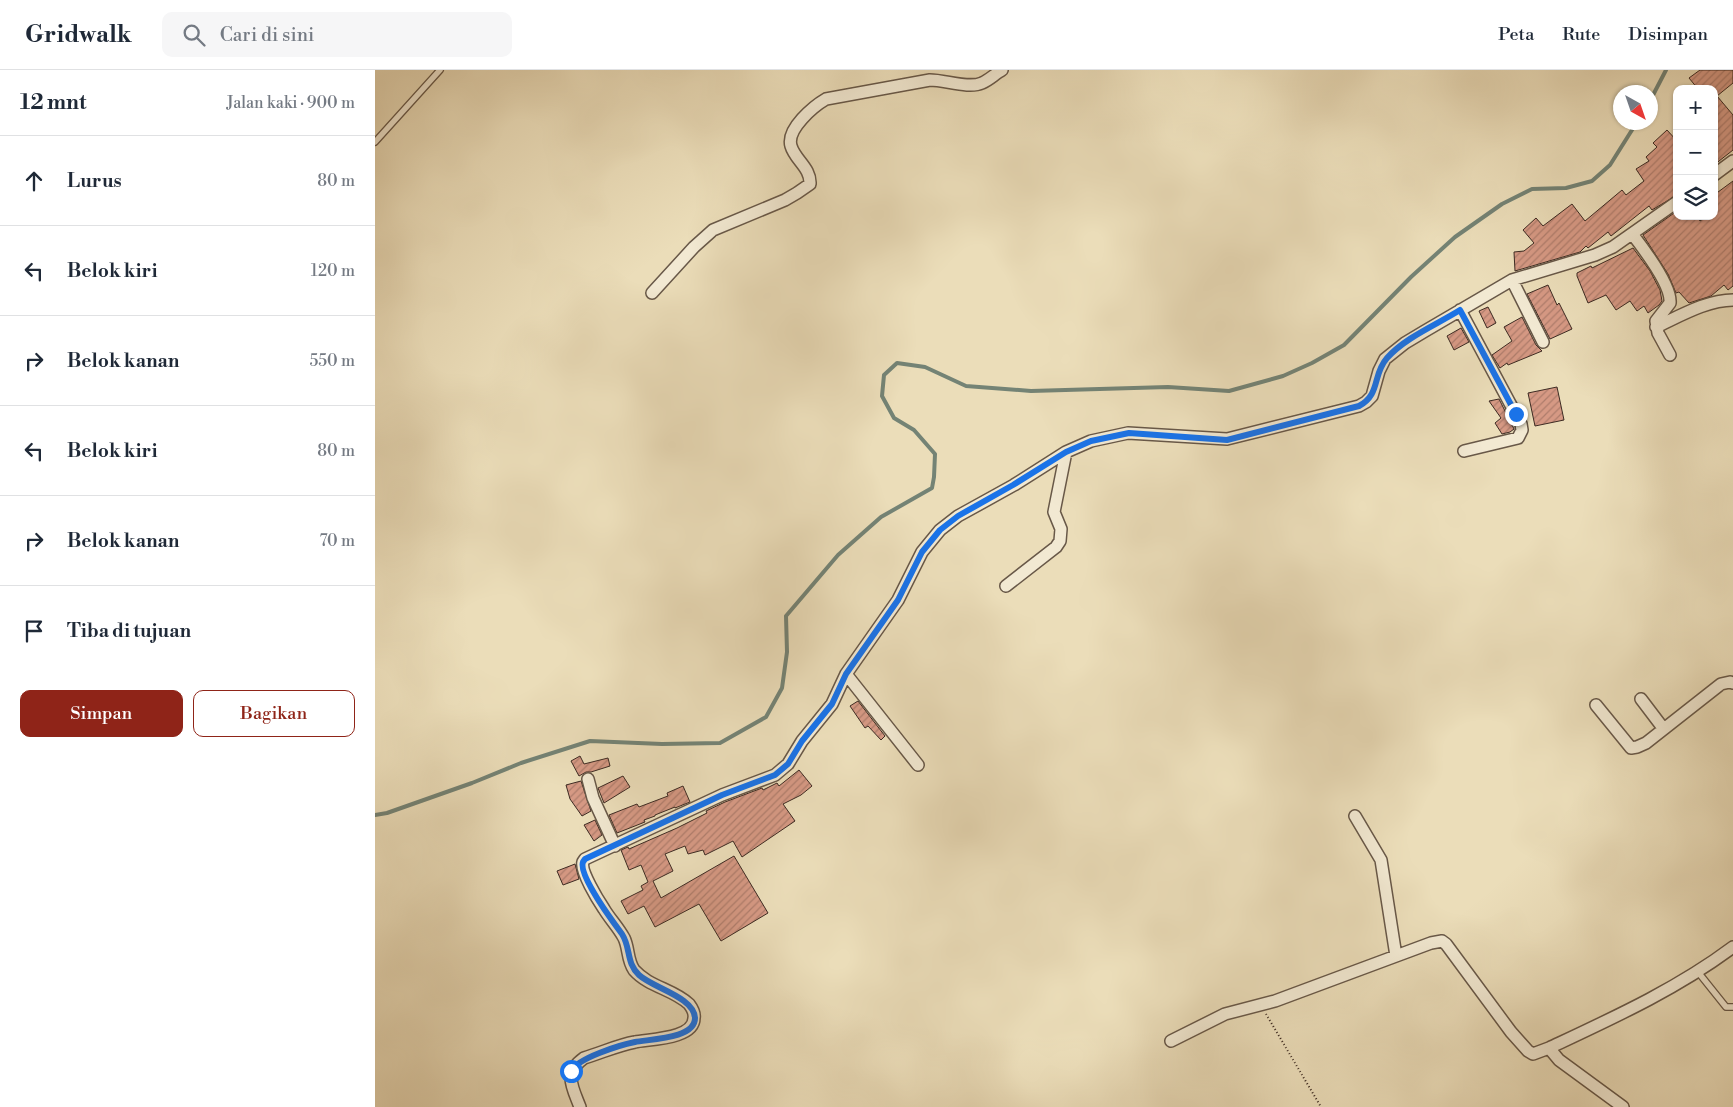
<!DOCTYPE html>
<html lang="id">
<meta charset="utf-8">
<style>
:root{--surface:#fff;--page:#f6f6f7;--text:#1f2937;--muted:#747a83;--line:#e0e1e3;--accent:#8f2418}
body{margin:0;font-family:"Libre Bodoni",serif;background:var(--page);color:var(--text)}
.controls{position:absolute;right:15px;top:15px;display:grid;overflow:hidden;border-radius:10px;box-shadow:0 1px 4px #0004}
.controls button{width:45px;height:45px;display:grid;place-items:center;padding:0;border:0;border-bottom:1px solid var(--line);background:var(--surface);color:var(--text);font:25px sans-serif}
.compass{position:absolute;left:1238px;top:15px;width:45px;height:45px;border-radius:50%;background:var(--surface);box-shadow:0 1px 4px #0004;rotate:140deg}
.stop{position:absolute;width:15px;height:15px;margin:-11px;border:4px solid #1a73e8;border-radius:50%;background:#fff}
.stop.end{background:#1a73e8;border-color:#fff;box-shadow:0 1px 5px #0008}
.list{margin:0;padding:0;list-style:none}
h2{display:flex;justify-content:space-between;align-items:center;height:65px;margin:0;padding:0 20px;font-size:21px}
h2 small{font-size:16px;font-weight:400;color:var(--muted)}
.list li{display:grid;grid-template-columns:32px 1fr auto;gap:15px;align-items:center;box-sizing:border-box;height:90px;padding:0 20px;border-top:1px solid var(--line)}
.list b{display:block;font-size:19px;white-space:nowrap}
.list em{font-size:16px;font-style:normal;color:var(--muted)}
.actions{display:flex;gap:10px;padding:15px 20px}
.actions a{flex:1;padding:11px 0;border:1px solid var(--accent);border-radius:10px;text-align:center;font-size:18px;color:var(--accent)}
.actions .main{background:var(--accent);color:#fff}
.icon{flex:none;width:28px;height:28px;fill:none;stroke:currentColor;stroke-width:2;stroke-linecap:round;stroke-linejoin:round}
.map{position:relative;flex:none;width:1358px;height:1037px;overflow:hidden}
header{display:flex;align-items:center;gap:30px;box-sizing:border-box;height:70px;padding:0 25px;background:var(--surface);border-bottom:1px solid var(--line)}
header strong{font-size:24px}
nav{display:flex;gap:28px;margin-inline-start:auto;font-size:18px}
.search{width:350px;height:45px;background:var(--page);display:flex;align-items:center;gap:12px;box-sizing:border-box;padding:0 18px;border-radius:10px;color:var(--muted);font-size:19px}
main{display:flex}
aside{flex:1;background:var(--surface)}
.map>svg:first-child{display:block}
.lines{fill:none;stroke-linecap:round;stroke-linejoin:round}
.stream{stroke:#748375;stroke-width:4}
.building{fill:url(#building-hatch);stroke:#3d2b23}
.lane-casing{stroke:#685848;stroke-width:8}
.street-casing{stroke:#685848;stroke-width:14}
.path{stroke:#3d2b23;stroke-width:2;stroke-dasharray:1 2.5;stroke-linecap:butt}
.lane{stroke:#f2e9d2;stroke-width:5.5}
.street{stroke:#f2e9d2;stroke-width:11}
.route{stroke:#1a73e8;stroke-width:6}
</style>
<header>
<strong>Gridwalk</strong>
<div class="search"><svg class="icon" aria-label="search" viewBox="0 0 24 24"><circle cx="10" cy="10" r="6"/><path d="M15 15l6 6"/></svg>Cari di sini</div>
<nav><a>Peta</a><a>Rute</a><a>Disimpan</a></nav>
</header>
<main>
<aside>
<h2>12 mnt<small>Jalan kaki · 900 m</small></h2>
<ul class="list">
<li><svg class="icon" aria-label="ahead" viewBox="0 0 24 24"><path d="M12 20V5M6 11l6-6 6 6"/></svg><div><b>Lurus</b></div><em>80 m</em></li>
<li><svg class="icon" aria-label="left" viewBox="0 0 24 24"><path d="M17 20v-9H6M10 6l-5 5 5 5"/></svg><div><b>Belok kiri</b></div><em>120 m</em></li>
<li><svg class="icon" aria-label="right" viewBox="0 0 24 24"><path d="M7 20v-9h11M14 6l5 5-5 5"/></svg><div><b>Belok kanan</b></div><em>550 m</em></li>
<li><svg class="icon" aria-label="left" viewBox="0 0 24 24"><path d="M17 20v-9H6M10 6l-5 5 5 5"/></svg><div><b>Belok kiri</b></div><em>80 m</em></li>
<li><svg class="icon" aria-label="right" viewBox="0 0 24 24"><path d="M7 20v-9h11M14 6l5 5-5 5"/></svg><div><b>Belok kanan</b></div><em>70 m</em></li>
<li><svg class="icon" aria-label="arrive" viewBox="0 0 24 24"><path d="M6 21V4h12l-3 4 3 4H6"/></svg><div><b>Tiba di tujuan</b></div></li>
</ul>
<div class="actions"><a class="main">Simpan</a><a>Bagikan</a></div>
</aside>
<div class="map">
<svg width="1358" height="1037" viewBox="0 0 1358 1037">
<defs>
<pattern id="building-hatch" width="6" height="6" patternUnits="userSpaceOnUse" patternTransform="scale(1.25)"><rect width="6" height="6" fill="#d69984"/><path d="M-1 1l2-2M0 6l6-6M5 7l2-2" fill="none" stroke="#af7d6c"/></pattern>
</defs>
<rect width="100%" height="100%" fill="#ebddb9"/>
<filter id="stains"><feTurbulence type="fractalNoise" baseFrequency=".004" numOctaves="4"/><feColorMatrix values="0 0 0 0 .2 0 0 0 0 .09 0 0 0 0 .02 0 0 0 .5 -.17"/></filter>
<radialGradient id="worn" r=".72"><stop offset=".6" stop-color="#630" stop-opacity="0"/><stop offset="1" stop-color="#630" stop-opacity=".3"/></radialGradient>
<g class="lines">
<path class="stream" d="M1276 29 1291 0
M0 745 12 743 97 713 146 693 215 671 287 674 345 673 391 647 407 618 412 582 411 546 463 485 506 447 557 418 559 407 560 384 539 360 519 348 507 326 509 305 522 293 550 297 591 316 656 321 793 317 854 321 908 306 937 293 969 275 1036 207 1080 167 1127 134 1157 119 1191 118 1217 111 1235 95 1262 52"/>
</g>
<path class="building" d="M1325 0H1358V13L1342 26 1358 45V80L1339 95V19H1323L1314 8Z
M1292 60 1302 71V125L1277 140 1274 136 1236 166 1233 162 1213 178 1211 176 1205 182 1140 201 1139 182 1149 181 1159 173 1148 160 1161 148 1168 156 1197 134 1210 151 1247 120 1251 125 1269 111 1261 99 1274 91 1271 87 1282 77 1278 73Z
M1358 111V216L1353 220 1349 215 1336 226 1314 233 1304 222 1301 223 1293 204 1268 165 1302 141V146H1322L1325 151 1332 146H1339V125Z
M1258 178 1275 201 1285 220 1287 231 1284 235 1273 243 1269 236 1262 241 1255 231 1241 240 1231 225 1213 233 1202 206V203L1216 196 1217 198Z
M1173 215 1182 235 1184 233 1197 259 1175 269 1152 224Z
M1113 237 1121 253 1112 258 1104 241Z
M1147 247 1161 275 1167 281 1133 295 1132 293 1125 298 1117 285 1137 271 1129 257Z
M1086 258 1094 272 1079 280 1072 266Z
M1182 317 1189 350 1160 356 1153 323Z
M1124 329 1139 359 1135 362 1127 364 1120 353 1126 348 1114 331Z
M483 631 510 666 506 670 493 656 490 658 475 636Z
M205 686 209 694 233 688 235 696 216 702H211L204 706 196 691Z
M424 700 437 716 426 725 408 734 420 751 367 787 358 771 330 785 328 780 313 784 310 776 290 784 298 801 278 811 286 828 359 786 393 843 346 871 324 834 280 857 269 836 253 844 246 831 268 820 266 816 273 812 266 795 254 800 246 780 253 777 254 779 302 758 332 743 331 741 350 732 387 718 388 720 402 713 404 716Z
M248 706 255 717 229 733 223 718Z
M206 711 216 741 207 746 195 729 191 715Z
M308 716 315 732 300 738V737L280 745V746L269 750 270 752 242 763 234 745 262 734 264 737 293 726 292 723Z
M220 750 227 765 219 771 209 755Z
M200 794 204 809 188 815 182 801Z"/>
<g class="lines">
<g class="lane-casing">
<path id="lane" d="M0 72 65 0
M1323 902 1351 937H1358"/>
</g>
<g class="street-casing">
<path id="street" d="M1339 105 1358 91
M1258 165C1268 178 1297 216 1295 233L1281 251 1283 263 1295 285
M1137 210 1168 272
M277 223 319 177 338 160 410 130 422 123 435 114C436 98 420 90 416 76 411 59 439 36 451 29L555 10C570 10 594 19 607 13 614 10 620 4 627 0
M1085 240 1146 354 1147 360 1143 368 1089 381
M1281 257C1305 246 1332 230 1358 230
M631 516 681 477 685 471 686 459 679 442 691 382
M471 604 543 695
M1266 629 1288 658
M1221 635 1256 678 1262 677 1271 673 1346 614 1355 612 1358 613
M213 709 218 728 240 776
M980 746 1006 790 1021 886
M796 971 850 944 900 931 1056 873 1067 871 1071 874 1136 962 1153 981 1158 984 1174 978 1184 990 1248 1037
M1174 978C1238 948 1302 919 1358 877
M205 1037C197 1016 188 1003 209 988 226 983 243 975 260 972 275 969 319 969 319 948 320 943 317 938 314 934 298 919 274 917 259 900 252 890 254 878 249 868 243 857 235 849 229 839 223 830 205 801 208 792L210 789 347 725 400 705 413 694 427 671 457 634 471 604 523 530 547 482 565 460 583 446 639 415 691 382 716 371 753 363 852 369 984 336 991 332 997 326 1004 301 1010 289 1030 273 1050 261 1137 210 1220 185 1238 177 1302 132"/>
</g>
<path class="path" d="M891 944 946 1037"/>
<use href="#lane" class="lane"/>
<use href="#street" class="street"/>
</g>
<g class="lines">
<path class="route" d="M196 1001C203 988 245 975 260 972 275 969 320 969 320 948 319 927 278 918 264 905 251 893 256 878 247 864 238 852 203 805 208 792L210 789 347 725 400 705 413 694 427 671 457 634 471 604 523 530 547 482 565 460 583 446 638 415 691 382 716 371 754 363 852 370 984 336C1006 324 997 305 1012 288 1031 267 1061 255 1085 240L1141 344"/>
</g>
<rect width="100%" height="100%" filter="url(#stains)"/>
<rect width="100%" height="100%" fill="url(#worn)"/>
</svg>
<div class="controls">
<button>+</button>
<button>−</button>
<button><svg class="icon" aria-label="layers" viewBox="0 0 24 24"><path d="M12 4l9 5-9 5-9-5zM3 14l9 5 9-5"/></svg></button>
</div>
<svg class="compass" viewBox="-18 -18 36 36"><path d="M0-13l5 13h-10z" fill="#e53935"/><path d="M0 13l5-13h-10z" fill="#747a83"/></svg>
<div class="stop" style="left:196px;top:1001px"></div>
<div class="stop end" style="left:1141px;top:344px"></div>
</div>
</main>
